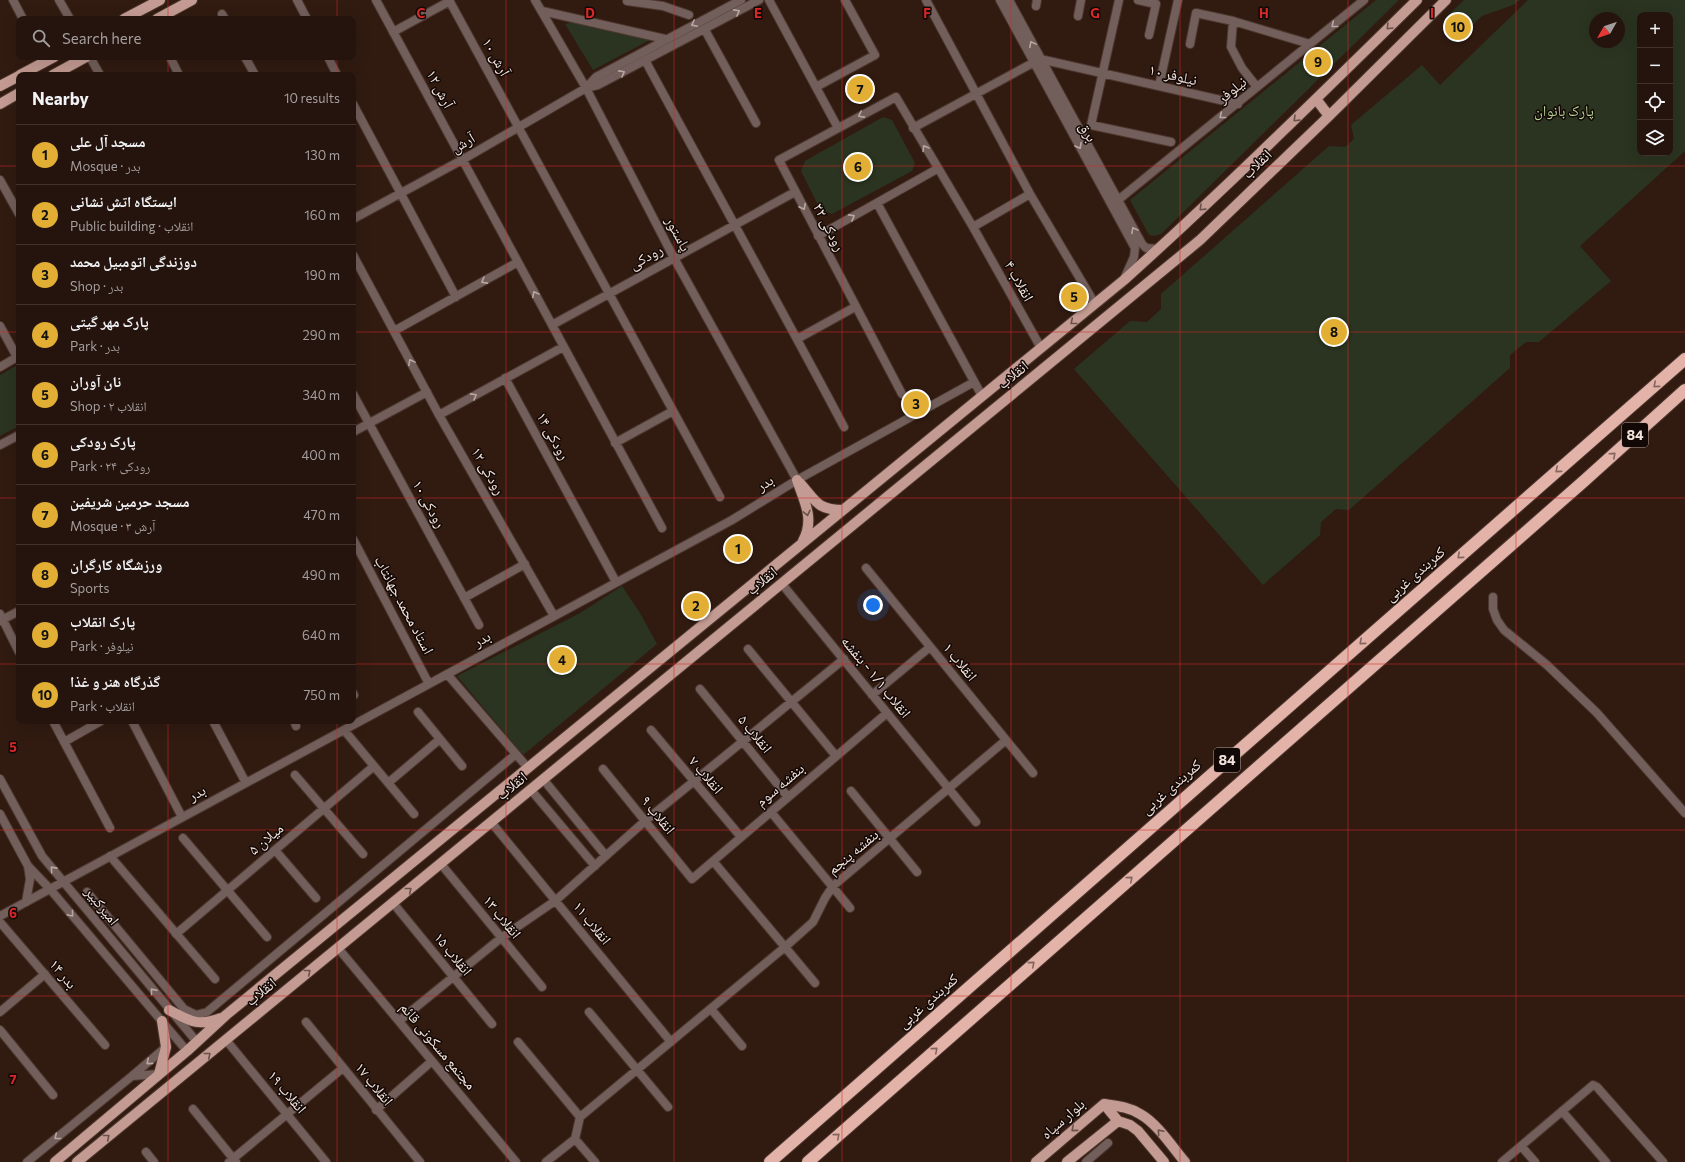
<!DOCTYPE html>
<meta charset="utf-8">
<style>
:root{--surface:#25140d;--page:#31211b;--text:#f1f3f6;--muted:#a39e9d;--line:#42332e;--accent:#e2af34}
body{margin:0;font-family:Commissioner,"Noto Naskh Arabic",sans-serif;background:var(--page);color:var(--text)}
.controls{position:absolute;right:12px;top:12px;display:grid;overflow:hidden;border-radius:8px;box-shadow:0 4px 16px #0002}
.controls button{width:36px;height:36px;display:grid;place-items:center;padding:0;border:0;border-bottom:1px solid var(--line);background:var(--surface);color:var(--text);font:20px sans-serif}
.compass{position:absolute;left:1589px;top:12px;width:36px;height:36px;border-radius:50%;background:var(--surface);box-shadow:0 4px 16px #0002;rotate:230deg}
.you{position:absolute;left:873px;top:605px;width:14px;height:14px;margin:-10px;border:3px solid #fff;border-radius:50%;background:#1a73e8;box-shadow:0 0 0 6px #1a73e833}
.badge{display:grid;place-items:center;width:26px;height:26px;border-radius:50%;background:var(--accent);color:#111;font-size:13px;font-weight:700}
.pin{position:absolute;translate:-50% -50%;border:2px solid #fff;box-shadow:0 1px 4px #0006}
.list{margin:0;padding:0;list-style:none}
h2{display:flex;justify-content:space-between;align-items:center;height:52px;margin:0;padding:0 16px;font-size:17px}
h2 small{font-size:13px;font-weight:400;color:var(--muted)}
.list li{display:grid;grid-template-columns:26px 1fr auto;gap:12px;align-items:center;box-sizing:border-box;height:60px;padding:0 16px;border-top:1px solid var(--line)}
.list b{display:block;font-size:15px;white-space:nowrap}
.list p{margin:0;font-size:13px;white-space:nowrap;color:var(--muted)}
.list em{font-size:13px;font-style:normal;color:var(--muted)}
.icon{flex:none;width:22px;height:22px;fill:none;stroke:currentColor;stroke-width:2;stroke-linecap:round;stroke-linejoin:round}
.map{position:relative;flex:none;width:1685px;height:1162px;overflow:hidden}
.search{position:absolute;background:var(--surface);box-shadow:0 4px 16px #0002;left:16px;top:16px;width:340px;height:44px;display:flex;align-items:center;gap:10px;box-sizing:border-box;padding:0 14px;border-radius:8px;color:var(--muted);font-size:15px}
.panel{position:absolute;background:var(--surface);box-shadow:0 4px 16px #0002;left:16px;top:72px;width:340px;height:652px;border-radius:8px}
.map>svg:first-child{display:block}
.green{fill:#2b3420;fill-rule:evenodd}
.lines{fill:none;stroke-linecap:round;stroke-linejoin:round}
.minor-casing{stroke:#4c372e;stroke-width:10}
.major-casing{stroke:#4c372e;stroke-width:12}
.highway-casing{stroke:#4c372e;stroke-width:14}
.minor{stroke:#725e5a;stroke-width:8}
.major{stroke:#c39b92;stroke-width:10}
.highway{stroke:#e3b3a9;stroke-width:12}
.oneway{stroke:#b9a7a2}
.oneway2{stroke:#6a524c}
.oneway3{stroke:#85665f}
.grid{fill:none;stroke:#d62828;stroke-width:1;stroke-opacity:0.55}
.labels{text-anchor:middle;stroke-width:3;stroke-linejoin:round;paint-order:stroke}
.shield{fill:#120805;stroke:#b0a19c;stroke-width:1}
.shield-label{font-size:14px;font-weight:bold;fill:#f3e3dd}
.street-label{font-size:15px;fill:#f3e3dd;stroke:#120805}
.park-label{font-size:15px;fill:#b8d496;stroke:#120805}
.grid-label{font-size:13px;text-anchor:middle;font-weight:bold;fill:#d62828;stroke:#120805;stroke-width:3;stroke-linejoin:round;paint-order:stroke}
</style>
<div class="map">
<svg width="1685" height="1162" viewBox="0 0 1685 1162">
<rect width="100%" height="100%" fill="#311b11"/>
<path class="green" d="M1376 0H1399L1161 234 1154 236 1149 235 1130 200Z
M1464 0H1520L1513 5 1482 16 1453 43 1447 36 1445 18Z
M1528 0H1685V151L1580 246 1611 281 1539 342H1526L1510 355V368L1349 510 1336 509 1321 522 1320 535 1263 585 1074 369 1130 321 1147 322 1161 309V294L1329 146 1345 147 1354 139 1351 125 1422 65 1440 85ZM1640 15H1670V153H1640ZM1595 18H1619V42H1595Z
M579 20 649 38 648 41 593 70 565 24Z
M883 117 892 120 915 163 912 171 832 214 821 211 801 171 805 161Z
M19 364V426L0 436V375Z
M622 586 640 613 657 644 523 755 457 676 580 613Z"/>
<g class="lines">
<g class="minor-casing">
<path id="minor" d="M13 0 23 19
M59 0 70 19
M297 0 307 19
M376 0 662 528
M449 0 720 497
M535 0 586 88 674 258 797 480
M769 0 838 128
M926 0 1030 194 1095 304
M1000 0 1135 248 1134 257 1125 277
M1009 0 1142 244 1146 248 1158 249
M1119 0 1091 125 1171 142
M1138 0 1156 4 1149 35
M627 1 663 6 689 15
M1036 6 1037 0
M542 11 665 39
M222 14 225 19
M1078 16 1081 0
M1233 21 1231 47 1242 68 1257 87
M705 30 756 123
M393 32 450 1
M1190 44 1196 13 1233 21 1310 44
M90 57 100 75
M170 57 179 75
M245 57 255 75
M328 57 337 75
M645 60C711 183 779 304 844 427
M1159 86 1178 0
M587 87 596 77 741 0
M816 87 875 55 845 0
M353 104 456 297
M913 128 1040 59 1238 104
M0 180 19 214
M877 203 982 396
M1112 205 1364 0
M353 219 462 160 586 88 598 85 759 0
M973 227 1030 194
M818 236 937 169
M353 255 439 415 554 616
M552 325 795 192
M0 326 17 357
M394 331 518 262
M797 339 855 307
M0 367 19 356
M505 378 616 582
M353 394 479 625
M902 394 779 160 896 97 973 227 1041 348
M439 415 563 347
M353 432 427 392
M615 443 673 411
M0 445 19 435
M353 539 429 684
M866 568 1033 773
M782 584 976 822
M1493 597V609L1497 620 1504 630 1547 665 1597 713 1685 813
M464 598 525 564
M0 614 19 652
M0 621 19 611
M748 649 836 756
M447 674 528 768
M700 689 788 797
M353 693 354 695
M872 695 930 647
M418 712 462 766
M53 721 110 828
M132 721 182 817
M213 721 246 783
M294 721 296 726
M344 730 414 814
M651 730 741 837
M64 742 101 721
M603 769 692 879 887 713
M295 775 363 854
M0 779 42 856 197 1042
M543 779 606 856
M388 783 440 739
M531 790 595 866
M851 791 917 872
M771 812 850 908
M0 814 28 866 50 889 187 1051
M491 822 671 1042
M183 838 267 937
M275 850 316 898
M110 856 215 979
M713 861 815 983
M441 864 542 987
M87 892 184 1009 196 1015 207 1012 516 754
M26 902 30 879 28 866
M393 903 492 1024
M0 916 732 520 797 480 974 382
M0 922 105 1045
M176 934 374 766
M338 948 516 1162
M711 1009 742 1046
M0 1012 45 974
M589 1012 668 1107
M399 1021 501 938 555 901 645 821 844 659
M306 1022 420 1162
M0 1030 53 1095
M226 1040 326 1162
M518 1042 580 1117
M132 1076 166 1047
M193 1109 236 1162
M376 1110 432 1061
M1562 1111 1606 1162
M575 1139 595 1162
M1521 1146 1535 1162
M146 1152 154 1162
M27 1162 132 1076 159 1074
M229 1162 343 1068
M546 1162 575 1139 580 1117 785 947 813 922 825 898 833 886 1006 740
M1086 1162 1108 1143
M1502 1162 1593 1085 1597 1087 1663 1162"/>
</g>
<g class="major-casing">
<path id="major" d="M124 19 160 0
M157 19 192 0
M20 75 54 57
M53 75 86 57
M0 86 19 76
M1316 99 1329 116
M0 104 19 93
M797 480C804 501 815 519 803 541
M800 483C816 501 817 510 843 510
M169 1010C190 1021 197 1027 221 1018
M159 1074 166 1047 162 1021
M1104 1104 1118 1121 1130 1125 1138 1131 1164 1162
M55 1162 187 1051 226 1015 1124 280C1224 190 1320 95 1417 0
M77 1162 1200 240 1329 116 1446 0
M1036 1162 1104 1104C1117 1106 1129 1107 1140 1114 1157 1123 1173 1148 1185 1162
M1067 1162 1118 1121"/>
</g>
<g class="highway-casing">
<path id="highway" d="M770 1162 1685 359
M808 1162 1584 481 1685 390"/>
</g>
<use href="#minor" class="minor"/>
<use href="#major" class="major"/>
<use href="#highway" class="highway"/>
</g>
<defs><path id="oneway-chevron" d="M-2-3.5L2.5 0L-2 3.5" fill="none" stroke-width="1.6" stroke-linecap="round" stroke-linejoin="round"/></defs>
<g class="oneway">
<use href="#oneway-chevron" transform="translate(737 12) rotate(-28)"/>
<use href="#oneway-chevron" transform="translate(694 24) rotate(153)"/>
<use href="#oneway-chevron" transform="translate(1334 25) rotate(141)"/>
<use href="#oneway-chevron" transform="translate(1032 44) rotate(-118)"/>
<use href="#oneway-chevron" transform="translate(622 73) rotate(-28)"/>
<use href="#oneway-chevron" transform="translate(861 115) rotate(152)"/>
<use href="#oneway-chevron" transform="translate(1222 116) rotate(141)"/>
<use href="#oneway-chevron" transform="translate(1079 146) rotate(61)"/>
<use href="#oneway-chevron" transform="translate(925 148) rotate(-121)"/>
<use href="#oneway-chevron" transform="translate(803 207) rotate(63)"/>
<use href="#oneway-chevron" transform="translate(852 217) rotate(-29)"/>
<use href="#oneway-chevron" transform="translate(1134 230) rotate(-118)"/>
<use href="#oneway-chevron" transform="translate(484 281) rotate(151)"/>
<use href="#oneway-chevron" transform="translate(535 294) rotate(-118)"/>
<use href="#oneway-chevron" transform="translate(411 362) rotate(-118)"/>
<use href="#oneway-chevron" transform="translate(474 396) rotate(-29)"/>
<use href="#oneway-chevron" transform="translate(53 869) rotate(-132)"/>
<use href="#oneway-chevron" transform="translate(71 914) rotate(50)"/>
<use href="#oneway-chevron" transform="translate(153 991) rotate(-129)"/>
<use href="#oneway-chevron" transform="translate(149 1062) rotate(140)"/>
<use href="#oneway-chevron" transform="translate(57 1137) rotate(141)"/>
</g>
<g class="oneway2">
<use href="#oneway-chevron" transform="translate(1389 27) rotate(135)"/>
<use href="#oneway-chevron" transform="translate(1296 119) rotate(136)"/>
<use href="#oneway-chevron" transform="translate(1202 208) rotate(136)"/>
<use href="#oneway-chevron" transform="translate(1073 322) rotate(141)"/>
<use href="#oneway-chevron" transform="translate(807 513) rotate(78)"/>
<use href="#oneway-chevron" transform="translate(409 890) rotate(-39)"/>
<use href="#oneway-chevron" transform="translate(308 972) rotate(-39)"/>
<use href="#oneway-chevron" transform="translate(208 1055) rotate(-39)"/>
<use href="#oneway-chevron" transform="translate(1074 1129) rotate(139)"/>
<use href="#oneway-chevron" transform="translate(1160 1132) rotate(-131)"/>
<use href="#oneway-chevron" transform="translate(107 1137) rotate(-39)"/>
</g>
<g class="oneway3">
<use href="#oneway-chevron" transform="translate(1656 385) rotate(139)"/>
<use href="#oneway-chevron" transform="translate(1613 455) rotate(-42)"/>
<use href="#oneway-chevron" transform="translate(1558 470) rotate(139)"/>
<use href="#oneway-chevron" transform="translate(1460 556) rotate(139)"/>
<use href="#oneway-chevron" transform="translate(1362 642) rotate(139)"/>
<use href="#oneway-chevron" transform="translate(1130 879) rotate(-41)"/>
<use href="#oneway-chevron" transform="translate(1032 964) rotate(-41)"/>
<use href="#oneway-chevron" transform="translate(935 1050) rotate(-41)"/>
<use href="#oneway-chevron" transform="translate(837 1136) rotate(-41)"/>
</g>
<path class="grid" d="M168 0V19M337 0V19M506 0V1162M674 0V1162M842 0V1162M1011 0V1162M1180 0V1162M1348 0V1162M1516 0V1162M168 57V75M337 57V75M0 166H19M353 166H1685M0 332H19M353 332H1685M0 498H19M353 498H1685M0 664H19M353 664H1685M168 721V1162M337 721V1162M0 830H1685M0 996H1685"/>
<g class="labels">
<g class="shield">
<rect x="1622" y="423" width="26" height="24" rx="3"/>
<rect x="1214" y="748" width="26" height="24" rx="3"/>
</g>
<g class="shield-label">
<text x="1635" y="440">84</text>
<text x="1227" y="765">84</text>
</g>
<g class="street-label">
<text transform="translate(496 57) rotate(61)" y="5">آرش ۱۰</text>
<text transform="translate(1173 75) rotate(13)" y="5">نیلوفر ۱۰</text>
<text transform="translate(440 89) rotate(62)" y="5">آرش ۱۲</text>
<text transform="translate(1232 90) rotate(-39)" y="5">نیلوفر</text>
<text transform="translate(1088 132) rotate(61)" y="5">برق</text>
<text transform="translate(463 143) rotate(-30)" y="5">آرش</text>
<text transform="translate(1257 164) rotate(-44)" y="5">انقلاب</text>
<text transform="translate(829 227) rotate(63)" y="5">رودکی ۲۲</text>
<text transform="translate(678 234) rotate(62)" y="5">پاستور</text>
<text transform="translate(646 257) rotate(-29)" y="5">رودکی</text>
<text transform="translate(1019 281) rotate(61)" y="5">انقلاب ۴</text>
<text transform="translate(1013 375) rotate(-39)" y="5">انقلاب</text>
<text transform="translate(553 436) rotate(61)" y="5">رودکی ۱۴</text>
<text transform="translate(488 471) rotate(60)" y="5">رودکی ۱۲</text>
<text transform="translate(765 483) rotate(-32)" y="5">بدر</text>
<text transform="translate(429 504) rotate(61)" y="5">رودکی ۱۰</text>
<text transform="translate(1415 574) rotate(-41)" y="5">کمربندی غربی</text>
<text transform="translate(762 581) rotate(-39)" y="5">انقلاب</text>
<text transform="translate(404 605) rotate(62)" y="5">استاد محمد جهانتاب</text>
<text transform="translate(482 639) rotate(-29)" y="5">بدر</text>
<text transform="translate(960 662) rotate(51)" y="5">انقلاب ۱</text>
<text transform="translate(876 677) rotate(51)" y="5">انقلاب ۱/۱ - بنفشه</text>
<text transform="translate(755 734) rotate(51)" y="5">انقلاب ۵</text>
<text transform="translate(706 775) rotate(50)" y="5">انقلاب ۷</text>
<text transform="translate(780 785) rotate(-40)" y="5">بنفشه سوم</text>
<text transform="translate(512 786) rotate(-39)" y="5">انقلاب</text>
<text transform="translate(1171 787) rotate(-41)" y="5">کمربندی غربی</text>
<text transform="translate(197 793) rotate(-28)" y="5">بدر</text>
<text transform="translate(658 815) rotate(51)" y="5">انقلاب ۹</text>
<text transform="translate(266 839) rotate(-40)" y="5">میلان ۵</text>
<text transform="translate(853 852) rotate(-40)" y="5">بنفشه پنجم</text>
<text transform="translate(102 906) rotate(51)" y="5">امیرکبیر</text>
<text transform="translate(502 917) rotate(51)" y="5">انقلاب ۱۳</text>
<text transform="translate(592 923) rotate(51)" y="5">انقلاب ۱۱</text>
<text transform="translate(453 954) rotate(51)" y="5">انقلاب ۱۵</text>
<text transform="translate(63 974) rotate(50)" y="5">بدر ۱۴</text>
<text transform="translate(261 992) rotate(-39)" y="5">انقلاب</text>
<text transform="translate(928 1001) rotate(-41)" y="5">کمربندی غربی</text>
<text transform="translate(438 1046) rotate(50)" y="5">مجتمع مسکونی قائم</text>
<text transform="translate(374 1084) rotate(51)" y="5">انقلاب ۱۷</text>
<text transform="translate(287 1092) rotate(50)" y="5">انقلاب ۱۹</text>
<text transform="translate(1063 1119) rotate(-41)" y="5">بلوار سپاه</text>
</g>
<g class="park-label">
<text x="1564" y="116">پارک بانوان</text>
</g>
</g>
<g class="grid-label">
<text x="421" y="18">C</text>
<text x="590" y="18">D</text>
<text x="758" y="18">E</text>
<text x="927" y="18">F</text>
<text x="1095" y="18">G</text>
<text x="1264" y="18">H</text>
<text x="1432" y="18">I</text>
<text x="13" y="752">5</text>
<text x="13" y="918">6</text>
<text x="13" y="1084">7</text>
</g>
</svg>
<div class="controls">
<button>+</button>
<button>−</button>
<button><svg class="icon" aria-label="locate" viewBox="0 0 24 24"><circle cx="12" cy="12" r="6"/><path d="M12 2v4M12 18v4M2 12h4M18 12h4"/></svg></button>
<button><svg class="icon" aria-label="layers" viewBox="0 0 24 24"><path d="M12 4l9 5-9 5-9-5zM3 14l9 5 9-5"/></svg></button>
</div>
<svg class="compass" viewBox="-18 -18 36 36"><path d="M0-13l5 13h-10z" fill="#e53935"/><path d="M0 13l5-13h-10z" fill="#a39e9d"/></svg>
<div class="you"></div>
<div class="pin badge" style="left:738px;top:549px">1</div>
<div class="pin badge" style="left:696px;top:606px">2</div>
<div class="pin badge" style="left:916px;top:404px">3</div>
<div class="pin badge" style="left:562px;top:660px">4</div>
<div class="pin badge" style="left:1074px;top:297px">5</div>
<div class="pin badge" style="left:858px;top:167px">6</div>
<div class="pin badge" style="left:860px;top:89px">7</div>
<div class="pin badge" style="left:1334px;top:332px">8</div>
<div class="pin badge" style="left:1318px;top:62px">9</div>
<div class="pin badge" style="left:1458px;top:27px">10</div>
<div class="search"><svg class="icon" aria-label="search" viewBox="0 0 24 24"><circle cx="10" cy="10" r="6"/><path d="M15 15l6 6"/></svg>Search here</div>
<section class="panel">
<h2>Nearby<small>10 results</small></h2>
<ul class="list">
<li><span class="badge">1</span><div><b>مسجد آل علی</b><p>Mosque · بدر</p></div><em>130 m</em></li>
<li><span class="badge">2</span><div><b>ایستگاه اتش نشانی</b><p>Public building · انقلاب</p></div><em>160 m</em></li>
<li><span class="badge">3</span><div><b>دوزندگی اتومبیل محمد</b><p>Shop · بدر</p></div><em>190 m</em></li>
<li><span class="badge">4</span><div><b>پارک مهر گیتی</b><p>Park · بدر</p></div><em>290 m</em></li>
<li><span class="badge">5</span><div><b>نان آوران</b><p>Shop · انقلاب ۲</p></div><em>340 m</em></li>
<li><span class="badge">6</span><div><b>پارک رودکی</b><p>Park · رودکی ۲۴</p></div><em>400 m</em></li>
<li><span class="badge">7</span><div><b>مسجد حرمین شریفین</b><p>Mosque · آرش ۳</p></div><em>470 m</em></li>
<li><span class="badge">8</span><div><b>ورزشگاه کارگران</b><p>Sports</p></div><em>490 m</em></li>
<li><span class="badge">9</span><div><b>پارک انقلاب</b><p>Park · نیلوفر</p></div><em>640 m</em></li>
<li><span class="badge">10</span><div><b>گذرگاه هنر و غذا</b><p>Park · انقلاب</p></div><em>750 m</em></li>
</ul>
</section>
</div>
